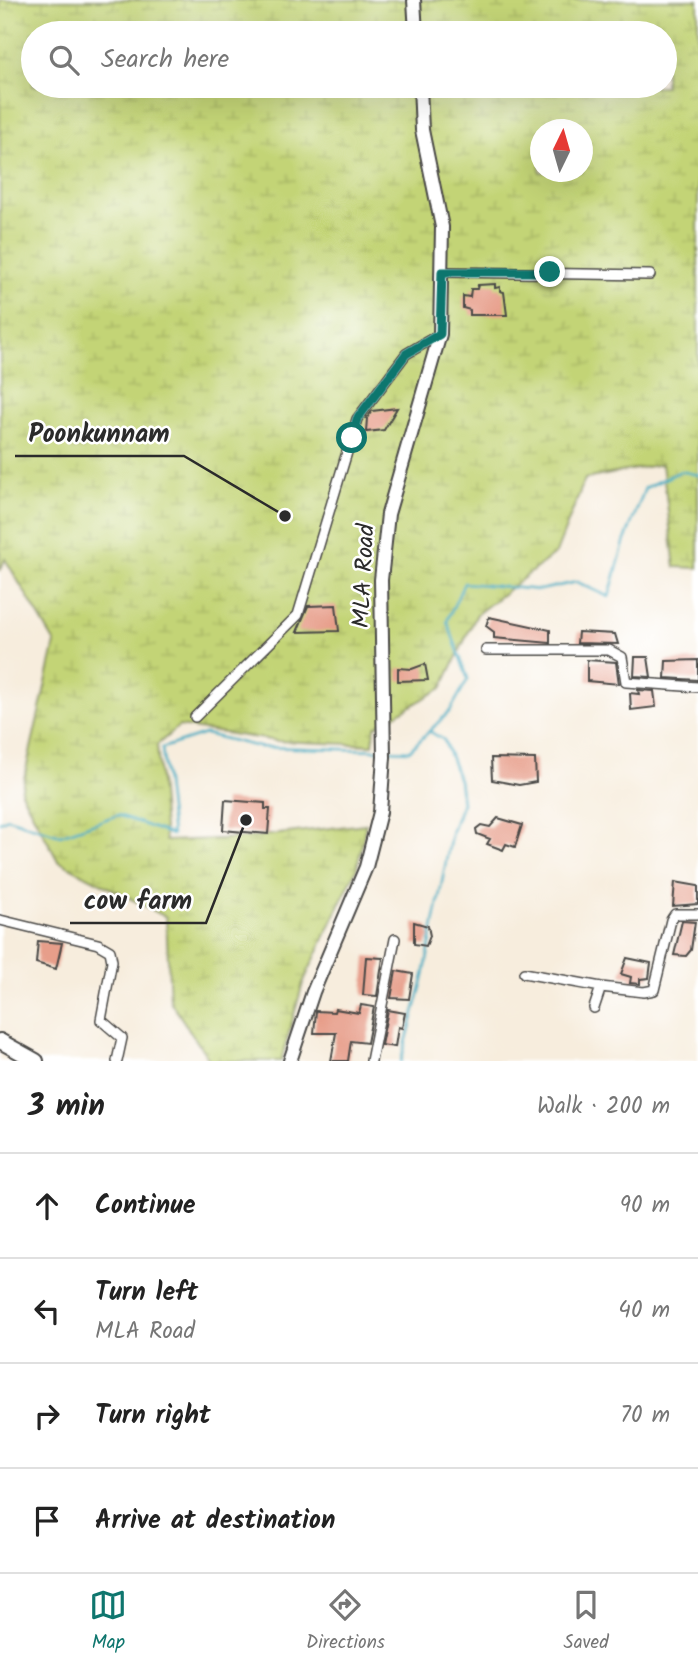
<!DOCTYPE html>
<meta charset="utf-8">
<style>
:root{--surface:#fff;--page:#f2f2f2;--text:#222;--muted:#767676;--line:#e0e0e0;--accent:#0f766e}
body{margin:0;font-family:Kalam,sans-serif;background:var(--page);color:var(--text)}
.compass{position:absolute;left:530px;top:119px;width:63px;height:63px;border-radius:50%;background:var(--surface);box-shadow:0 7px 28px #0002;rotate:5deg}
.stop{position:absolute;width:21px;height:21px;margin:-16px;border:5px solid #0f766e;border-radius:50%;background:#fff}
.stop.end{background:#0f766e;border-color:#fff;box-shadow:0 2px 7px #0008}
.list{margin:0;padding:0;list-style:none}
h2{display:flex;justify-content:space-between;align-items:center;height:91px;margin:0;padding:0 28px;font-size:30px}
h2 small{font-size:23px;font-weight:400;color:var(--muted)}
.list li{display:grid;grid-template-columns:46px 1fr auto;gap:21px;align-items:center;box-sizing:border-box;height:105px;padding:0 28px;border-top:2px solid var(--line)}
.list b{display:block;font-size:26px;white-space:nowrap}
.list p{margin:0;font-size:23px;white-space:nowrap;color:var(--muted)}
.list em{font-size:23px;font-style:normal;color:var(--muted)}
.icon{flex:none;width:38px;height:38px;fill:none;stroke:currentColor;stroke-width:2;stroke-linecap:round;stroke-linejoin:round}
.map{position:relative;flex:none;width:698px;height:1061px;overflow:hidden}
.search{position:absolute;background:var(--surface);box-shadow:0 7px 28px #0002;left:21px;right:21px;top:21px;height:77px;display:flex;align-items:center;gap:18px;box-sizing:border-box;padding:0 24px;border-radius:38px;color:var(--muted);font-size:26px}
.sheet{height:511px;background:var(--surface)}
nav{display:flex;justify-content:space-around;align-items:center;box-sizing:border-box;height:98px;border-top:2px solid var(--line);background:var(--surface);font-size:19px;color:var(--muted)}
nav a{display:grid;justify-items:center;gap:4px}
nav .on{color:var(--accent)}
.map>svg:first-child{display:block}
.wetland{fill:url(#wetland-marsh);stroke:#778050;stroke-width:2;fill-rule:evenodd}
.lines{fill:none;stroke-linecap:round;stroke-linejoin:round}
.stream{stroke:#43acc3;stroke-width:2.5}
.building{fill:#e79e8a}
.street-casing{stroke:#4a4846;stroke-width:12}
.secondary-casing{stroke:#4a4846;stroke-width:16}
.primary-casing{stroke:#4a4846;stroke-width:18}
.street{stroke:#fff;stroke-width:9}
.secondary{stroke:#fff;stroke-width:12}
.primary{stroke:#fff;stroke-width:14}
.route{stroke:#0f766e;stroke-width:9}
.labels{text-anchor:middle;stroke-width:5;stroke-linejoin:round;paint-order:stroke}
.street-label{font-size:24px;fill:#2b2b2b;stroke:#fff}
.leader{fill:none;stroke:#2b2b2b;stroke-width:2.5}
.callout-dot{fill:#2b2b2b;stroke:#fff;stroke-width:2.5}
.callout-label{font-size:26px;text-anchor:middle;font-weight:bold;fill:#2b2b2b;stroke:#fff;stroke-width:5;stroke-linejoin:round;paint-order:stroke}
</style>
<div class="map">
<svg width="698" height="1061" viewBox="0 0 698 1061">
<defs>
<pattern id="wetland-marsh" width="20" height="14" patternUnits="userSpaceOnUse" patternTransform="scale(1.75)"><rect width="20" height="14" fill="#c3d476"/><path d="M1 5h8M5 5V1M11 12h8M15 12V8" fill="none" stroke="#a8b666"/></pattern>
</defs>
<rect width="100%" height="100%" fill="#fff"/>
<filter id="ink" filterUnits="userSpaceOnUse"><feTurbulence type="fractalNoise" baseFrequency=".0143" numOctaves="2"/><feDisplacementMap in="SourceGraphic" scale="14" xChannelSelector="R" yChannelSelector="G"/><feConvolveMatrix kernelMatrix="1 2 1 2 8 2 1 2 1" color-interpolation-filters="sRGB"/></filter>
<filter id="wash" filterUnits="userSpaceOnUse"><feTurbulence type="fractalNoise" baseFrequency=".00686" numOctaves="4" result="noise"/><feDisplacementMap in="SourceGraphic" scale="28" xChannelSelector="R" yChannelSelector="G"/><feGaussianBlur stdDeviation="1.57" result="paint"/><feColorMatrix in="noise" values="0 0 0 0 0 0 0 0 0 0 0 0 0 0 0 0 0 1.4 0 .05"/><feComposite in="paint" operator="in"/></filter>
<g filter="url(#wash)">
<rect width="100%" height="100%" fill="#f7eddd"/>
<path class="wetland" d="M0 0H698V568L675 567 662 464 585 479 556 553 477 614 442 688 375 727 373 745 277 741 179 726 157 745 165 841 244 838 366 824 357 868 303 983 281 1061H210L170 1001 166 917 58 861 21 792 55 643 5 559 0 571ZM33 33H665V86H33ZM540 130H582V172H540Z"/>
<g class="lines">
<path class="stream" d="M390 750 409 751 450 711 468 679 447 621 464 583 540 590 577 582 609 597 624 543 645 488 681 471 698 475
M0 822 7 818 60 835 118 815 172 835 162 748 205 734 259 747 378 750
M401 1061 424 976 452 830 462 803 459 780 444 740 429 731"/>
</g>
<g id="blocks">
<path class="building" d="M495 284V288L500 287V291L504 292 507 315H470V310L463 308V296L470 297 471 289H477L478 285Z
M397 408 384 430 366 432 367 418 372 411Z
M336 605 339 631 297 632 308 606Z
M489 617 550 630V643L494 638V632L486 626Z
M578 632 615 634 618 644 577 643Z
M635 657H648L651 677 634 676Z
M587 660 616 662 619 684 587 681Z
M698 660V680L665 678 666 661Z
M425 664 428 680 398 681V668L412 669Z
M638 690 654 691 656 707 631 710 630 693 639 694Z
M491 758 535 759 536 782 519 785 492 780Z
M225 800 265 803V809H270L268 834 223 830Z
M498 818 522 825 515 847 506 844 503 850 487 844 490 839 477 834 476 829 481 825 490 827Z
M675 882 698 886V904L673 906Z
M682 921 695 922 691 950 686 956 674 955Z
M414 922 428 926 430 936 426 946 414 944Z
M38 941 62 943 56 969 36 963Z
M366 957 383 958 377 996 363 995Z
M627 958 651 963 649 978 640 979V984L630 983 631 977 621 974Z
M396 971 413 974 409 999 391 998Z
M361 1005 374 1007 367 1043 351 1041 348 1061H331L336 1033H314L316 1011 334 1012 335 1009 359 1013Z
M388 1010 405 1013 402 1028 398 1027 395 1047 381 1045Z"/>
</g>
</g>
<g filter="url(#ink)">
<use href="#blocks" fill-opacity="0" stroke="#4a4846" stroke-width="2"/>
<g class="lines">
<g class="street-casing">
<path id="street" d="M442 272 650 275
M486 650H609L622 657 626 682 698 687
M195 717 298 615 357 419 406 354 440 334
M0 920 98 944 110 951 112 961 101 1020 122 1038 117 1061
M524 973 601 987
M594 1008 601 987 644 992 654 990 671 920 675 914H698
M371 1061 395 939"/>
</g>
<g class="secondary-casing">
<path id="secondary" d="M414 0 416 33
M290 1061 313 992 366 867 380 812 384 757 381 580 388 514 440 334 442 227 422 130 420 86"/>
</g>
<g class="primary-casing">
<path id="primary" d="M0 1041 36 1061"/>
</g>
<use href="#street" class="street"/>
<use href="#secondary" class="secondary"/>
<use href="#primary" class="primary"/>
</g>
</g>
<g class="lines" filter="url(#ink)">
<path class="route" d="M352 438 357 419 406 354 440 334 442 272H550"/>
</g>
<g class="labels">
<g class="street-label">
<text transform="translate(363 576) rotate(-87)" y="8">MLA Road</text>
</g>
</g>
<path class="leader" d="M285 516L184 456H15M246 820L206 923H70"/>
<g class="callout-dot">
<circle cx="285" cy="516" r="7"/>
<circle cx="246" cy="820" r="7"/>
</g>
<g class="callout-label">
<text x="99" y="442">Poonkunnam</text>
<text x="138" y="909">cow farm</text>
</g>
</svg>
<svg class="compass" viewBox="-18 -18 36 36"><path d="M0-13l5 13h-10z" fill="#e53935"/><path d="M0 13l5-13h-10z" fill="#767676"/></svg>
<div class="stop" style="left:352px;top:438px"></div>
<div class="stop end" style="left:550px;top:272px"></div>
<div class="search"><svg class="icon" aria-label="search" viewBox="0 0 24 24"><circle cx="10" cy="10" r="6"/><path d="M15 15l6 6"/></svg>Search here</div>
</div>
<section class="sheet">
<h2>3 min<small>Walk · 200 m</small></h2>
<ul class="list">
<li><svg class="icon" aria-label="ahead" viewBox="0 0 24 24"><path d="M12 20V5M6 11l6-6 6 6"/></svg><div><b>Continue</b></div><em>90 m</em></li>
<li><svg class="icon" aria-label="left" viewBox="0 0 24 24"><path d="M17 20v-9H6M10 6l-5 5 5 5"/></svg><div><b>Turn left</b><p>MLA Road</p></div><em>40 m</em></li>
<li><svg class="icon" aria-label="right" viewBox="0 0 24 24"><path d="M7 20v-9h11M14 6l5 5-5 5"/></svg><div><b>Turn right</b></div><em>70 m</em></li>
<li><svg class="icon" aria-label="arrive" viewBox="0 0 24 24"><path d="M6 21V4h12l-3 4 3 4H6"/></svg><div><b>Arrive at destination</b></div></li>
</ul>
</section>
<nav>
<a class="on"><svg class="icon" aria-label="map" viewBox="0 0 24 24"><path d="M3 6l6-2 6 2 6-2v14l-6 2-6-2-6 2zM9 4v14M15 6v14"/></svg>Map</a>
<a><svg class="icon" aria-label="directions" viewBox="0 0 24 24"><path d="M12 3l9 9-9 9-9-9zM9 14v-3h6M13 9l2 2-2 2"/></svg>Directions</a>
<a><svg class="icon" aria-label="saved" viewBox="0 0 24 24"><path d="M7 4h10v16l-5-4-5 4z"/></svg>Saved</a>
</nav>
